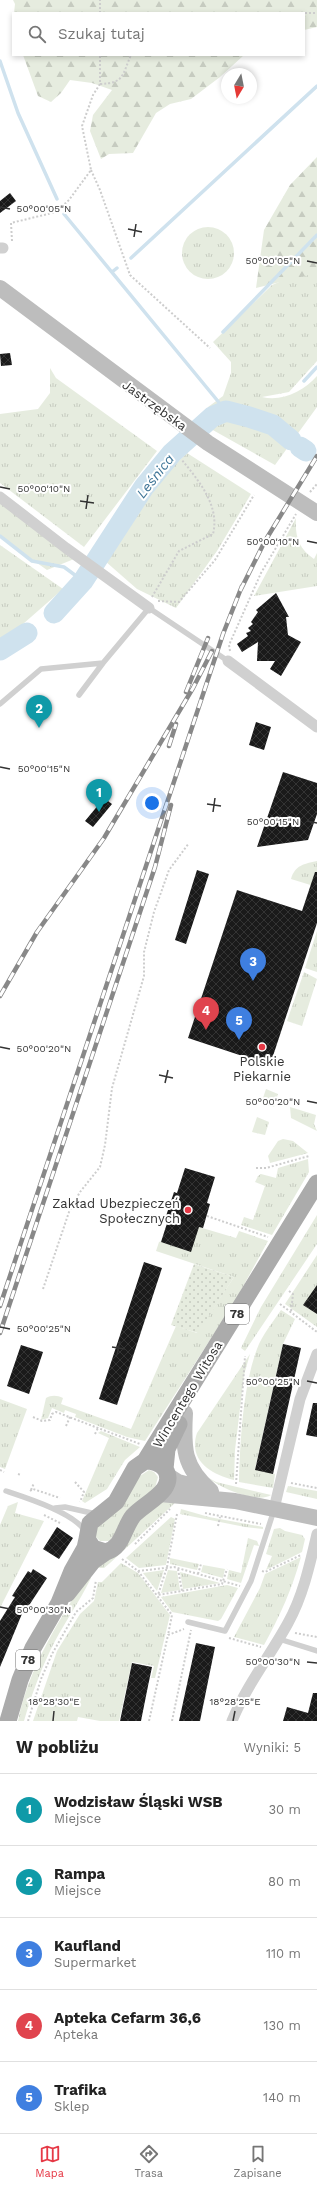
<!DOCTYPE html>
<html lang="pl">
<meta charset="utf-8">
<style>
:root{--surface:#fff;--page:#f6f6f6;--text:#222;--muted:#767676;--line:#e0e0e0;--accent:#e63946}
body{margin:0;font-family:"Work Sans",sans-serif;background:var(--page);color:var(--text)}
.compass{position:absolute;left:221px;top:68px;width:36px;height:36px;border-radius:50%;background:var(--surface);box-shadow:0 2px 6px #0003;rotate:190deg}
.you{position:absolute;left:152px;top:803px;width:14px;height:14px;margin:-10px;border:3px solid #fff;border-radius:50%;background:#1a73e8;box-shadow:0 0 0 6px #1a73e833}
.badge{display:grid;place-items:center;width:26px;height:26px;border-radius:50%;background:var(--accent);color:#fff;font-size:13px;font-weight:700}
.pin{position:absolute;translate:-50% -33px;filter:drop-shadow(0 1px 2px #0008)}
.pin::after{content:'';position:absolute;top:21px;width:14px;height:12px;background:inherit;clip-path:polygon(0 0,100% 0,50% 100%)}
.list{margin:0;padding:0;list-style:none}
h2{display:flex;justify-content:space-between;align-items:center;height:52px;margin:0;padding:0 16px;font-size:17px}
h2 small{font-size:13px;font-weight:400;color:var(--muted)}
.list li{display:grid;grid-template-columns:26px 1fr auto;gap:12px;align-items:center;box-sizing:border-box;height:72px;padding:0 16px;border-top:1px solid var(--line)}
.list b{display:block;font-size:15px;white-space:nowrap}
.list p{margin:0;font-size:13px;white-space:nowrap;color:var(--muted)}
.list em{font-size:13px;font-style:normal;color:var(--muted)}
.icon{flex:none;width:22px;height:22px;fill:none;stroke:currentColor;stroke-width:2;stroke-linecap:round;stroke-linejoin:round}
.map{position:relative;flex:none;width:317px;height:1721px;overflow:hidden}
.search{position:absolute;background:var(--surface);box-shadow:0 2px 6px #0003;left:12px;right:12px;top:12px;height:44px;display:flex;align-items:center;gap:10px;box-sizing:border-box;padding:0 14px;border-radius:0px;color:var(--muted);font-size:15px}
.sheet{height:412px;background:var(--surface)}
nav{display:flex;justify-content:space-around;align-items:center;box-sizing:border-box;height:56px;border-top:1px solid var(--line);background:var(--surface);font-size:11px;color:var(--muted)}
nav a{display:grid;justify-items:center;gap:2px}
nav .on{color:var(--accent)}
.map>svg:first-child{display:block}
.grass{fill:url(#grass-tufts)}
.forest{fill:url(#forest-firs)}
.park{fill:url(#park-dots)}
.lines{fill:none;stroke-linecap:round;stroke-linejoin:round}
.stream{stroke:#cfe2ee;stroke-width:3.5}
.river{stroke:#cfe2ee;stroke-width:21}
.building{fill:url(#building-cross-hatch)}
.path{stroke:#cdcdcd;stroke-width:2;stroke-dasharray:2 2;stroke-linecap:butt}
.lane{stroke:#d0d0d0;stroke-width:5.5}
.street{stroke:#d0d0d0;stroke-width:11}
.secondary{stroke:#bdbdbd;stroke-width:16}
.primary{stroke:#ababab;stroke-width:17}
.rail-casing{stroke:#888;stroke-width:4.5}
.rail{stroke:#fff;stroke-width:3;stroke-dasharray:9;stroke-linecap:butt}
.ticks{fill:none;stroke:#333;stroke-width:1.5}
.poi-dot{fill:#e63946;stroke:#fff;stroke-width:1.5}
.labels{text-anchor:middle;stroke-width:4;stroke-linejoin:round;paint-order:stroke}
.shield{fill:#fff;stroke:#707070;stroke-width:1}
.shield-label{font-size:12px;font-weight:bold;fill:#333}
.street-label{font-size:13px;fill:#333;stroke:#fff}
.poi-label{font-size:13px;fill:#333;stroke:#fff}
.water-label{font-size:14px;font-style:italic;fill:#3f7597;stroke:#fff}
.ticks-label{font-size:10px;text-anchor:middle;fill:#333;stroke:#fff;stroke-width:4;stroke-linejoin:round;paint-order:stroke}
</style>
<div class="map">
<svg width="317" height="1721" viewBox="0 0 317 1721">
<defs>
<pattern id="grass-tufts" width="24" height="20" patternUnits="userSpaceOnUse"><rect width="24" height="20" fill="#e6ecdf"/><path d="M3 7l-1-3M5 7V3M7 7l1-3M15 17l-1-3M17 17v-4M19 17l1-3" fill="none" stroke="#c6cbc0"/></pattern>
<pattern id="forest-firs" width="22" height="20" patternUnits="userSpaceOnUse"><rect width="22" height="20" fill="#e6ecdf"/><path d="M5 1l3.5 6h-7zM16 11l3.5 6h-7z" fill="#c6cbc0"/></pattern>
<pattern id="park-dots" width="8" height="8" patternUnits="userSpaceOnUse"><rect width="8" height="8" fill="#e6ecdf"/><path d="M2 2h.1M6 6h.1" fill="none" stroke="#c6cbc0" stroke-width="1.8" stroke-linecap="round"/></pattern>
<pattern id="building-cross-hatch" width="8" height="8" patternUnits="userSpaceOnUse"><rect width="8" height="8" fill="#1a1a1a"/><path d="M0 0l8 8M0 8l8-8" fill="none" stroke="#333"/></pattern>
</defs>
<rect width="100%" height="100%" fill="#fff"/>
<path class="grass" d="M182 253a26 26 0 1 1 52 0a26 26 0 1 1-52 0Z
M317 266V361L289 392 262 397C282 402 304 391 317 376V407L275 465 211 429 208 407 223 396 231 373V362L213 342 272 285Z
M50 368 56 378 157 451 84 547 0 483V414L38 409 50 393Z
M187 453 251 494 217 551 176 608 137 589 105 561 165 474Z
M0 502 74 559 47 570 0 537Z
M296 518C295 536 298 548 314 559L317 553V586L254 596Z
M0 545 63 589 15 631 0 640Z
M317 861V887L291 879C295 865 304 864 317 861Z
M317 931V972L305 968Z
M304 972 317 979 302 1026 287 1021Z
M266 1089 278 1094 274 1107 261 1104Z
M290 1107 316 1115 314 1124 317 1131 291 1118Z
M257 1117 269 1122 265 1135 252 1132Z
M283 1139 293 1141 308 1153 270 1163 268 1156 278 1141Z
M308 1159 309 1172 272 1235 241 1225 244 1217 253 1220 265 1186 255 1182 258 1176 261 1174 276 1178 278 1168Z
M317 1215V1244L245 1351 241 1348 261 1307Z
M199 1227 236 1238 239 1231 268 1241 235 1301 145 1441 127 1437 75 1417 76 1414 65 1410 64 1413 52 1408 48 1418 41 1420 46 1398C51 1395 57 1395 63 1398L61 1404 131 1429 176 1326 197 1333 234 1277 156 1251 159 1242Z
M317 1255V1285L304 1305 317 1314V1327L285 1304Z
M281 1310 295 1319 283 1344 255 1469 275 1474 273 1488 239 1482C240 1442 243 1386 257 1349 262 1335 273 1322 281 1310Z
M250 1354 244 1375 235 1450 234 1480C210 1474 188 1460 197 1433Z
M0 1399 27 1409 5 1469 0 1467Z
M101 1431 140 1447 125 1460 107 1489 85 1503 82 1501 109 1438 98 1433Z
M149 1470 154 1472 158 1477 155 1488 109 1541H100L95 1536V1530L140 1476Z
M209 1478 216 1482 271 1495C257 1504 220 1488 209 1478Z
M288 1486 317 1491V1499L286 1492Z
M18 1502 15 1513 44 1521 0 1608V1525L8 1506Z
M157 1502H176L110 1563 104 1568H97Z
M181 1509 209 1517 263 1527V1529L245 1527 180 1514Z
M171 1517 175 1519 166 1565 139 1568 126 1558Z
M280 1528 285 1531 302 1535 305 1539 302 1552 266 1570 272 1556 266 1554 274 1529Z
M248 1538 257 1541 259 1546 254 1545 241 1583 227 1579 229 1570 241 1573Z
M301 1557C292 1589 280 1616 264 1645L234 1637 260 1588 265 1574Z
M170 1558 199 1564 197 1570 170 1564Z
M121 1563 138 1573 170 1615 155 1678H151L154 1666 132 1662 119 1721H100L78 1717 77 1721H33L57 1651 80 1614 94 1601 98 1582H102Z
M203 1565 225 1569 223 1578 201 1572Z
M164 1570 157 1591 143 1573Z
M168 1570 177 1571 180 1590 161 1593Z
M180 1572 220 1583 183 1589Z
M88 1575 91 1578C79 1603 62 1626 50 1651 39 1674 31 1697 24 1721H18C29 1667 59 1620 88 1575Z
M227 1585 238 1588 221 1619 218 1621 172 1612 161 1597Z"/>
<path class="forest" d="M13 0H317V27L304 30V13H14L15 4Z
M23 55H244L220 77 191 99 170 104 156 113 133 153 109 154 101 159 90 131 93 115 112 90 92 83 70 80 61 93 51 102 38 96Z
M317 157V273L256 288 264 230 290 185Z"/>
<path class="park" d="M194 1264 234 1277 198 1333 171 1325Z"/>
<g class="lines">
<path class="stream" d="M0 61 18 113 57 199
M64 214 226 411
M131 258 317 86
M112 272 117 268
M223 332 317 235
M304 381 317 367
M0 536 32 561 64 567 83 581"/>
<path class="river" d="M300 447 306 451
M54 613 83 581 144 487 172 453 212 417 226 411 249 417 273 425 291 440
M0 650 27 633"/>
</g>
<path class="building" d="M10 193 16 201 0 213V201Z
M10 353 12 365 1 366 0 354Z
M276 593 289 617H286L288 635 301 642 281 676 270 669 275 661H257L258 642 242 652 237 644 248 636 246 633 251 631 248 628 253 624 251 622 258 612 256 610Z
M256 722 271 727 264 750 249 745Z
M283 772 317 783V814L308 840 257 847Z
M104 798 112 804 93 827 85 821Z
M197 870 209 874 186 944 175 940Z
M315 872H317V923L270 1065 188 1038 237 890 302 911Z
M185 1168 215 1177 207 1203 210 1204 203 1228 199 1227 191 1252 161 1242 169 1217 166 1216 174 1192 177 1193Z
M144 1262 162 1268 117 1405 99 1399Z
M317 1285V1314L303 1305Z
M283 1344 301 1348 273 1474 255 1470Z
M21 1345 43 1352 29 1394 7 1386Z
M313 1403H317V1437L306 1435Z
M57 1527 73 1538 59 1559 43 1549Z
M33 1569 47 1578 26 1610 24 1609 0 1667V1621L15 1597 12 1596 28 1571 31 1573Z
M196 1643 215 1647 200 1721H179Z
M132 1663 152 1667 148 1686 141 1721H120Z
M313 1693H317V1721H283L287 1707 308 1713Z"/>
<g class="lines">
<path class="path" d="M100 13V0
M277 13H317
M100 84C125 83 122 75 131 55
M91 170 100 190 130 275 210 348
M12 241 11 223 56 212 69 200 91 170 82 126 93 95 100 84V55
M310 492 317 484
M152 597 179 551 213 534C220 506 199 481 182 460
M158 601 179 602 215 560 254 495
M230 651 229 645 261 573 296 514
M256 1168H266L309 1156
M207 1216 268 1237
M43 1289 69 1212 80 1192 100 1167 105 1145 112 1088 144 976V952L154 912 169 870 189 843
M289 1291 293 1294 291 1312
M280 1304 317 1332
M33 1417 42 1421 50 1420 52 1414 56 1412 140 1444
M66 1426 70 1417
M95 1434 98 1428
M0 1470 4 1472
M18 1474 21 1475
M75 1482 84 1492 80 1502
M291 1483 317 1488
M236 1484 245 1356
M31 1490 34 1483
M30 1491 33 1489 60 1498
M205 1513 261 1524
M177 1514 167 1567 158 1595 222 1584 227 1569
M44 1515 60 1523
M218 1526 220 1517
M135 1544 170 1509
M122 1559 138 1571 172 1615 168 1635
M178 1569 182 1591
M138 1571 174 1567 240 1586
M262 1571 265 1572 301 1555
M198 1574 201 1564
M295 1633 317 1637
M229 1638 261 1647
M28 1721 41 1679 52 1654 76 1612 93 1598 96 1580
M149 1721 168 1635 184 1629
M172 1721 191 1630"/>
<path class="lane" d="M79 695 103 663
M0 704 41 669 103 663 149 608 228 661
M6 1491C27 1498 74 1513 85 1531
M55 1508 65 1507 96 1514
M188 1622 225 1631 251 1581 274 1510
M279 1639 317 1651"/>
<path class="street" d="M0 248H3
M0 497 66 548 149 608
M228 661 317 727
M274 1509 300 1399 317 1354
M232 1721C246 1686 270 1656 288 1623 303 1596 310 1564 317 1534"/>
<path class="secondary" d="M0 288 208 443 317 513
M185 1413C183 1448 183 1467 211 1491
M167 1475 178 1482 208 1490
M160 1494 235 1501 317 1518"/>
<path class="primary" d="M145 1461 317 1183
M145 1461C153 1461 160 1463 165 1469 178 1490 144 1503 133 1516 123 1529 123 1547 106 1552L93 1548 87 1539 90 1523 116 1502 135 1468Z
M165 1469 167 1449 179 1424
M67 1594 93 1561 106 1552
M8 1721 20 1680 33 1648 59 1603 72 1571 85 1548 87 1539"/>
<g class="rail-casing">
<path id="rail" d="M240 591 265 541 317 456
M186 692 208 638
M169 746 176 724
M0 996 37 932 104 838 193 688 212 651
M0 1306 223 634 242 586
M0 1333 155 867 171 805"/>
</g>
<use href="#rail" class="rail"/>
</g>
<path class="ticks" d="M0 207 10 209M128 229 142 232M134 237 136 224M307 261 317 263M0 487 10 489M80 501 94 503M86 509 88 495M307 541 317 543M0 767 10 769M207 804 221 806M213 812 215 798M307 821 317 823M0 1047 10 1049M159 1075 173 1078M165 1083 168 1070M307 1101 317 1103M0 1327 10 1329M112 1347 125 1349M117 1355 120 1341M307 1381 317 1383M0 1607 10 1609M307 1662 317 1663M53 1721 54 1711M233 1721 235 1711"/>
<g class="poi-dot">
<circle cx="262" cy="1047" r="4"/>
<circle cx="188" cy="1210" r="4"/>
</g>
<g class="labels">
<g class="shield">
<rect x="225" y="1304" width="24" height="20" rx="3"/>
<rect x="16" y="1650" width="24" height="20" rx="3"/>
</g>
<g class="shield-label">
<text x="237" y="1318">78</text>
<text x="28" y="1664">78</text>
</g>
<g class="street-label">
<text transform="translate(155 405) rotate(36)" y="5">Jastrzębska</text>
<text transform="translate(187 1394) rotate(-59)" y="5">Wincentego Witosa</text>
</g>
<g class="poi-label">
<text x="262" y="1066">Polskie<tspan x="262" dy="15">Piekarnie</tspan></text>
<text x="180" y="1208" text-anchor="end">Zakład Ubezpieczeń<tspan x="180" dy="15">Społecznych</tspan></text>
</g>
<g class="water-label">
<text transform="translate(155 476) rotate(-52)" y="5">Leśnica</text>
</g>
</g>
<g class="ticks-label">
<text x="44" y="212">50°00'05"N</text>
<text x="273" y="264">50°00'05"N</text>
<text x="44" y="492">50°00'10"N</text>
<text x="273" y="545">50°00'10"N</text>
<text x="44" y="772">50°00'15"N</text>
<text x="273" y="825">50°00'15"N</text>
<text x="44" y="1052">50°00'20"N</text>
<text x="273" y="1105">50°00'20"N</text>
<text x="44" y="1332">50°00'25"N</text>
<text x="273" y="1385">50°00'25"N</text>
<text x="44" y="1613">50°00'30"N</text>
<text x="273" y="1665">50°00'30"N</text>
<text x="54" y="1705">18°28'30"E</text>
<text x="235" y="1705">18°28'25"E</text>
</g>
</svg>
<svg class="compass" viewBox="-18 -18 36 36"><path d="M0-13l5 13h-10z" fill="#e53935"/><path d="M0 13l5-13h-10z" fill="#767676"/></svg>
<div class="you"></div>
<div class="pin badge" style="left:99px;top:812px;background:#0f9aa8">1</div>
<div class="pin badge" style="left:39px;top:728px;background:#0f9aa8">2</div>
<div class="pin badge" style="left:253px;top:981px;background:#3f7fe0">3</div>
<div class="pin badge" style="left:206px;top:1030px;background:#e0444e">4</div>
<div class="pin badge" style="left:239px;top:1040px;background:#3f7fe0">5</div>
<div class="search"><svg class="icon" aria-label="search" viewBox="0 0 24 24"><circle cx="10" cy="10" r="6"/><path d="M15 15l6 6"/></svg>Szukaj tutaj</div>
</div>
<section class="sheet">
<h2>W pobliżu<small>Wyniki: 5</small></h2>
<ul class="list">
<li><span class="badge" style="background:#0f9aa8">1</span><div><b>Wodzisław Śląski WSB</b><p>Miejsce</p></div><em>30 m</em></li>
<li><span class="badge" style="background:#0f9aa8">2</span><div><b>Rampa</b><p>Miejsce</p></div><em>80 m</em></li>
<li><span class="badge" style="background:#3f7fe0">3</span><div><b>Kaufland</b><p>Supermarket</p></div><em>110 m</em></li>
<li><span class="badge" style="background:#e0444e">4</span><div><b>Apteka Cefarm 36,6</b><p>Apteka</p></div><em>130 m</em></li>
<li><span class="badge" style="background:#3f7fe0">5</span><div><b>Trafika</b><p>Sklep</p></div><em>140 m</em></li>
</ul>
</section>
<nav>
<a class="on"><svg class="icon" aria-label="map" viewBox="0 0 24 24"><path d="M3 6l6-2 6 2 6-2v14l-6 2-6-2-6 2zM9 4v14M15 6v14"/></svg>Mapa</a>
<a><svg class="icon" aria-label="directions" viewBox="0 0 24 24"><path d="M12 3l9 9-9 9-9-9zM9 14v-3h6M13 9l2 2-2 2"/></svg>Trasa</a>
<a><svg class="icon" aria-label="saved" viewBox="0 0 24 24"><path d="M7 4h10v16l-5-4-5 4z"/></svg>Zapisane</a>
</nav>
